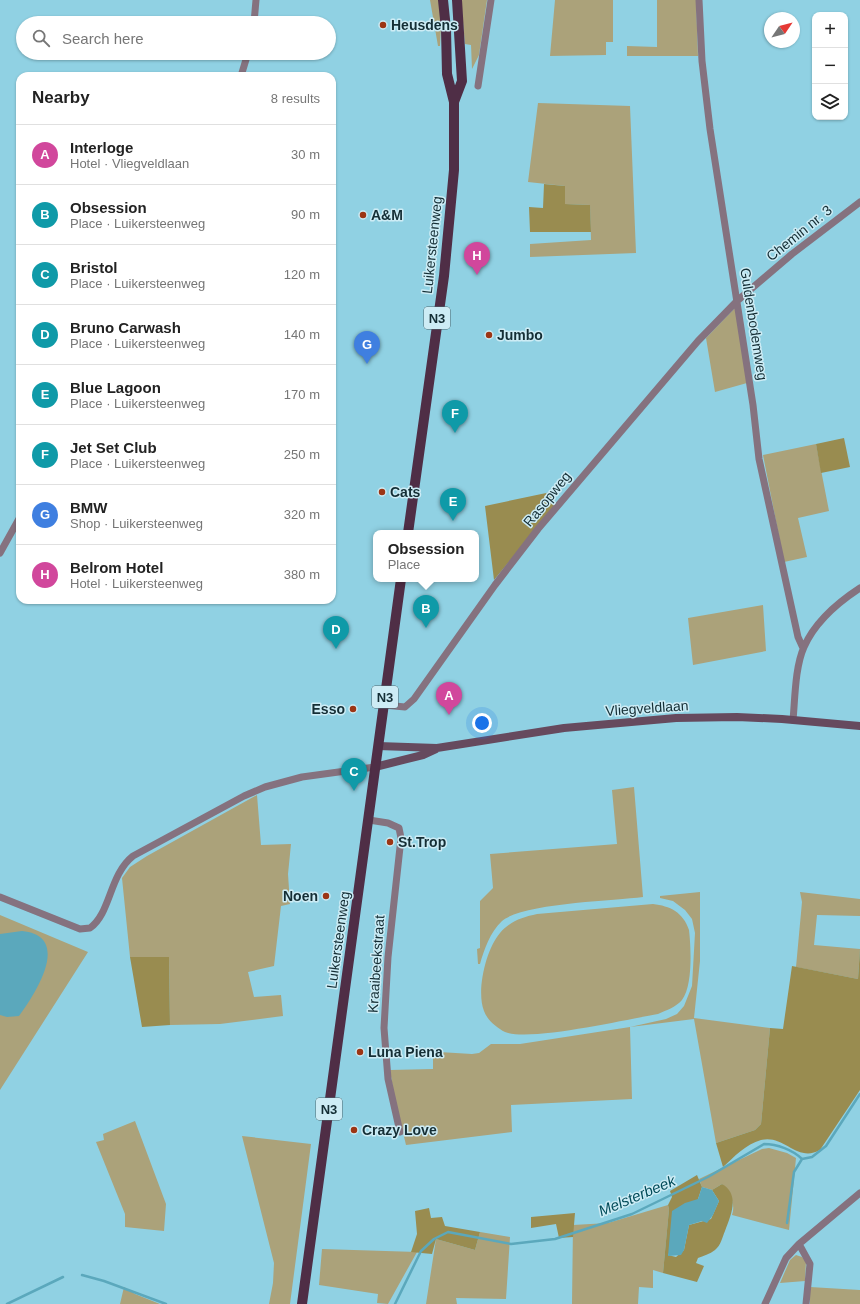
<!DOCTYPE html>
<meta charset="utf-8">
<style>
:root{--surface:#fff;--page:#f6f6f6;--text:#222;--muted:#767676;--line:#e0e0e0;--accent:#9c3514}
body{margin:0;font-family:Arial,sans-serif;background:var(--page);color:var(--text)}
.controls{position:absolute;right:12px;top:12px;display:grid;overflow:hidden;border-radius:8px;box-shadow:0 1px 3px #0004}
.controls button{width:36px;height:36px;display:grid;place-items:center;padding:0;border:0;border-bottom:1px solid var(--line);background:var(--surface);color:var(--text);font:20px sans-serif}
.compass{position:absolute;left:764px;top:12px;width:36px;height:36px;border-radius:50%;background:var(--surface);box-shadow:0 1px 3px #0004;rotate:55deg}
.you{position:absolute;left:482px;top:723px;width:14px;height:14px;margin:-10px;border:3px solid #fff;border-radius:50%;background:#1a73e8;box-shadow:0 0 0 6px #1a73e833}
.badge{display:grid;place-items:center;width:26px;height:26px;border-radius:50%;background:var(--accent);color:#fff;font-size:13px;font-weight:700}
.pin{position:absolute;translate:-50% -33px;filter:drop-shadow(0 1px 2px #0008)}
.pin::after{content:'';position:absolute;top:21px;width:14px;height:12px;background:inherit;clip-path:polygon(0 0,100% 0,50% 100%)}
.popup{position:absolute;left:373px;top:530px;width:106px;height:52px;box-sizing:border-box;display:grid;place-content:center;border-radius:8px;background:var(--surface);filter:drop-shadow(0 1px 3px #0005);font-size:13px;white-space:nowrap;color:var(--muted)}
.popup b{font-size:15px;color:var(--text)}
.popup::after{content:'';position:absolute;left:50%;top:100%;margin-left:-8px;border:8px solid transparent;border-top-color:var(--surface)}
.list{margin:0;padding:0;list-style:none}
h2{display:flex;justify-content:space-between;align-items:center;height:52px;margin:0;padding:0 16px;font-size:17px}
h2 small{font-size:13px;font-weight:400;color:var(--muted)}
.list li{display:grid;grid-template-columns:26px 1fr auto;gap:12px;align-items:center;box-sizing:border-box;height:60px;padding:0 16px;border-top:1px solid var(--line)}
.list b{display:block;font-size:15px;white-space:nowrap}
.list p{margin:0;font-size:13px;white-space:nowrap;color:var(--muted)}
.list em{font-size:13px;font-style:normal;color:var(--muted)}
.icon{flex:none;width:22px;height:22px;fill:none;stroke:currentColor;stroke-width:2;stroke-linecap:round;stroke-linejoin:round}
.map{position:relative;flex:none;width:860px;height:1304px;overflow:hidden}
.search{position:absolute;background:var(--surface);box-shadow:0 1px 3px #0004;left:16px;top:16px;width:320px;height:44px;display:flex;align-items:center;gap:10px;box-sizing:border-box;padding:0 14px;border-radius:22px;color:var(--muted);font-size:15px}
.panel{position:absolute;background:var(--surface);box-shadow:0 1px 3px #0004;left:16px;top:72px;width:320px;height:532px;border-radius:12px}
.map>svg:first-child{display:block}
.green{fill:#aba27a}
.forest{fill:#998c50}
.water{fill:#5ba8bc}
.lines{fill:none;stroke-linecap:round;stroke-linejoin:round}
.stream{stroke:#5ba8bc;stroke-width:2.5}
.street{stroke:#85727f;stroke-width:7}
.secondary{stroke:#664a5e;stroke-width:8}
.primary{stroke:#4f2e46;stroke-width:10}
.poi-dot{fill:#9c3514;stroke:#cdecf5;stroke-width:1.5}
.labels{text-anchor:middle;stroke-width:3;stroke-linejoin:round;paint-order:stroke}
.shield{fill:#cdecf5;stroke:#4c676f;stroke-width:1}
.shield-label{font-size:13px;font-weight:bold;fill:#142e35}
.poi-label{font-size:14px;font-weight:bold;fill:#142e35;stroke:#cdecf5;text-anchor:start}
.street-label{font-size:14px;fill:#142e35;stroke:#cdecf5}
.water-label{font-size:15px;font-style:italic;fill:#024b59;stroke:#cdecf5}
</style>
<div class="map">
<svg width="860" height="1304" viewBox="0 0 860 1304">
<rect width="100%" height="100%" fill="#90d1e3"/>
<path class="green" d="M430 0H439L441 27 440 46H438Z
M461 0H487L479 55 472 69 471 45 465 44Z
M555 0H613V42H606V55L550 56Z
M657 0H696L698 56H627V46L657 47Z
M538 103 630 106 636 253 530 257V244L591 240 590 205 565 204V186L528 182Z
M736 307 747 383 715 392 706 338Z
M816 444 829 511 798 518 807 557 784 562 763 455Z
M763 605 766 651 693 665 688 618Z
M634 787 643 897C612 901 523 903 502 921 490 932 484 950 480 964H478L477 949 480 948V901L493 888 490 854 617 844 612 790Z
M257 795 261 845 291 844 288 874 290 904 281 906 274 966 248 972 254 997 281 995 283 1016 220 1024 170 1025 169 957H130L122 878 130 867 147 856Z
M700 892V961L694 1018 770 1028 761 1124 755 1130 716 1143 694 1019 630 1027 632 1099 511 1105 512 1132 406 1145 394 1095 390 1070 433 1069V1058L439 1052 472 1054 479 1053 491 1044H520L630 1027 666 1019 677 1014 684 1006 692 986 695 933 692 919 685 910 673 901 660 898V896Z
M800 892 860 899V916L817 915 814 945 860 949 858 979 796 967 802 902Z
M653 904C670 906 683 912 689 930 691 947 693 986 682 1000 676 1007 667 1010 658 1014 628 1019 530 1042 505 1032 497 1028 487 1020 484 1011 476 991 486 949 500 933 510 921 523 917 537 914Z
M0 915 88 952 0 1090Z
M135 1121 166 1204 164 1231 125 1227V1214L96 1142 104 1140 103 1134Z
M242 1136 311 1144 290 1304H269L273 1283 274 1263Z
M769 1148 787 1153 796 1158 789 1230 732 1215C736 1204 730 1192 722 1184L712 1190 702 1187 699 1179 762 1149Z
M668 1205 669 1209 663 1273 653 1270V1288L639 1287 638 1304H572L573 1225 608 1223Z
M480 1232 510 1237 506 1299 456 1298 457 1304H426L436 1239 475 1250Z
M322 1249 417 1252 388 1304 377 1303 378 1294 319 1285Z
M796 1255 802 1257 806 1262 805 1281 780 1283 790 1260Z
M124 1287 135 1294 160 1304H120Z
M810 1287 860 1290V1304H810Z"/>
<path class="forest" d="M544 184 565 186V204L590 205 591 232H530L529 207 543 208Z
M844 438 850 467 821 473 816 444Z
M551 492 555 506 494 580 485 506Z
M860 949V1090L820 1150C797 1163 784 1134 761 1140 746 1144 734 1157 723 1167L716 1143 755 1130 761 1124 770 1028 783 1029 792 966 858 979Z
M130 957H169L170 1025 142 1027Z
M697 1175 702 1187 698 1199 668 1255 676 1257 684 1250 689 1225 711 1219 719 1201 712 1190 722 1184C741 1195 730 1217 725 1231 722 1238 721 1245 715 1250 710 1254 703 1256 698 1258L696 1263 704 1266 697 1282 663 1273 669 1209 668 1205 672 1197 670 1191Z
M429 1208 431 1218 442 1217 445 1226 480 1232 475 1250 436 1239 432 1254 411 1252 417 1234 415 1211Z
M575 1213 573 1237 559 1238 556 1224 531 1228V1217Z"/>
<path class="water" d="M22 931C73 936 35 994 19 1016L7 1017 0 1015V934Z
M702 1187 712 1190 719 1201 713 1215 707 1223 702 1221 689 1225 684 1250 681 1255 668 1256 672 1211 685 1203 698 1199Z"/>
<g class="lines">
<path class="stream" d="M802 1159 812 1157 826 1146 860 1094
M787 1223 794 1172 802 1159
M82 1275 104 1281 166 1304
M7 1304 63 1277
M395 1304 421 1251 434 1239 448 1232 511 1244 555 1239 632 1214 708 1177 764 1144C777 1144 793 1150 802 1159"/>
<path class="street" d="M699 0 702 61 710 129 753 405 759 459 798 637 803 648
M254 23 256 0
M241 76 248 53
M478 86 491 0
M0 553 20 517
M384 705 405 707 414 699 495 585 538 529 698 341 737 301 792 254 860 202
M793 720C795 699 795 667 804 647 815 622 837 603 860 588
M369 820 388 823 399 828 401 838 388 957 384 1028 388 1079 400 1132
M0 897 80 929 90 928C111 913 109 875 133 856L244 796 265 787 302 777 375 767
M799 1244 810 1264 806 1304
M765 1304 786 1258 799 1244 860 1193"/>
<path class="secondary" d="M378 746 437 748 564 728 676 718 737 717 782 719 860 726
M375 767 423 755 436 749"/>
<path class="primary" d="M454 102 462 81 457 0
M408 533 444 276 454 170V102L447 74 446 29 443 0
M302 1304 401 579"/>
</g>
<g class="poi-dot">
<circle cx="383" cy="25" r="4"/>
<circle cx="363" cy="215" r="4"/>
<circle cx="489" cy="335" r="4"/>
<circle cx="382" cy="492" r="4"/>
<circle cx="353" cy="709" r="4"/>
<circle cx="390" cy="842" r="4"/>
<circle cx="326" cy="896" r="4"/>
<circle cx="360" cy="1052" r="4"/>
<circle cx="354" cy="1130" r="4"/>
</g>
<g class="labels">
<g class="shield">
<rect x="424" y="307" width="26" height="22" rx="3"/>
<rect x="372" y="686" width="26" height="22" rx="3"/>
<rect x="316" y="1098" width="26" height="22" rx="3"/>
</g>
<g class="shield-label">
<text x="437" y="323">N3</text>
<text x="385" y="702">N3</text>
<text x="329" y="1114">N3</text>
</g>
<g class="poi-label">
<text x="391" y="30">Heusdens</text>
<text x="371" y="220">A&amp;M</text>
<text x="497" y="340">Jumbo</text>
<text x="390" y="497">Cats</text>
<text x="345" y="714" text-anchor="end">Esso</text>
<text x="398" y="847">St.Trop</text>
<text x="318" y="901" text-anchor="end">Noen</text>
<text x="368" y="1057">Luna Piena</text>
<text x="362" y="1135">Crazy Love</text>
</g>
<g class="street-label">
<text transform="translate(799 233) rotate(-39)" y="5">Chemin nr. 3</text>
<text transform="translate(432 245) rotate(-84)" y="5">Luikersteenweg</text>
<text transform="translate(754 324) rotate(81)" y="5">Guldenbodemweg</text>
<text transform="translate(547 499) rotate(-51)" y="5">Rasopweg</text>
<text transform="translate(647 708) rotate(-4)" y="5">Vliegveldlaan</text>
<text transform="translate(338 940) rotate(-82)" y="5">Luikersteenweg</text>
<text transform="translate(376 964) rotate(-86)" y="5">Kraaibeekstraat</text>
</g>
<g class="water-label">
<text transform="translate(637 1196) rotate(-23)" y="5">Melsterbeek</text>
</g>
</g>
</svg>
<div class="controls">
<button>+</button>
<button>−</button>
<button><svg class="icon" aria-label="layers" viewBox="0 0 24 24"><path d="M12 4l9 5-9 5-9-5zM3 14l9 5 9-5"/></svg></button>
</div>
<svg class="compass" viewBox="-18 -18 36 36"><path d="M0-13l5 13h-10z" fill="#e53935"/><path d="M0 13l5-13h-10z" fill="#767676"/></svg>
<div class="you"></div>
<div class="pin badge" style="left:449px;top:715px;background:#d1479c">A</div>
<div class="pin badge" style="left:426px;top:628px;background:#0f9aa8">B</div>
<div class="popup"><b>Obsession</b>Place</div>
<div class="pin badge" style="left:354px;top:791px;background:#0f9aa8">C</div>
<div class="pin badge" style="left:336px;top:649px;background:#0f9aa8">D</div>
<div class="pin badge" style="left:453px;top:521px;background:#0f9aa8">E</div>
<div class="pin badge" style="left:455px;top:433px;background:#0f9aa8">F</div>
<div class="pin badge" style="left:367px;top:364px;background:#3f7fe0">G</div>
<div class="pin badge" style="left:477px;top:275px;background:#d1479c">H</div>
<div class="search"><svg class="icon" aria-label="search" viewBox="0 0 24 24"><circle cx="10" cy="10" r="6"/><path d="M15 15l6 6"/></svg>Search here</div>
<section class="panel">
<h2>Nearby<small>8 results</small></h2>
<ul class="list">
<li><span class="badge" style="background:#d1479c">A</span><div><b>Interloge</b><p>Hotel · Vliegveldlaan</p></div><em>30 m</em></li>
<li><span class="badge" style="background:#0f9aa8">B</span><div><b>Obsession</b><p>Place · Luikersteenweg</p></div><em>90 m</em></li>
<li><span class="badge" style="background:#0f9aa8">C</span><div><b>Bristol</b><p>Place · Luikersteenweg</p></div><em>120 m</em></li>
<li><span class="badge" style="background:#0f9aa8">D</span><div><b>Bruno Carwash</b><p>Place · Luikersteenweg</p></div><em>140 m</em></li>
<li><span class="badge" style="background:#0f9aa8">E</span><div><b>Blue Lagoon</b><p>Place · Luikersteenweg</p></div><em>170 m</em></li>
<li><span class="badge" style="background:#0f9aa8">F</span><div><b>Jet Set Club</b><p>Place · Luikersteenweg</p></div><em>250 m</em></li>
<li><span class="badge" style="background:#3f7fe0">G</span><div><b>BMW</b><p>Shop · Luikersteenweg</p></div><em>320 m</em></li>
<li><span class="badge" style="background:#d1479c">H</span><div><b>Belrom Hotel</b><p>Hotel · Luikersteenweg</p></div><em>380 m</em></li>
</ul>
</section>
</div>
